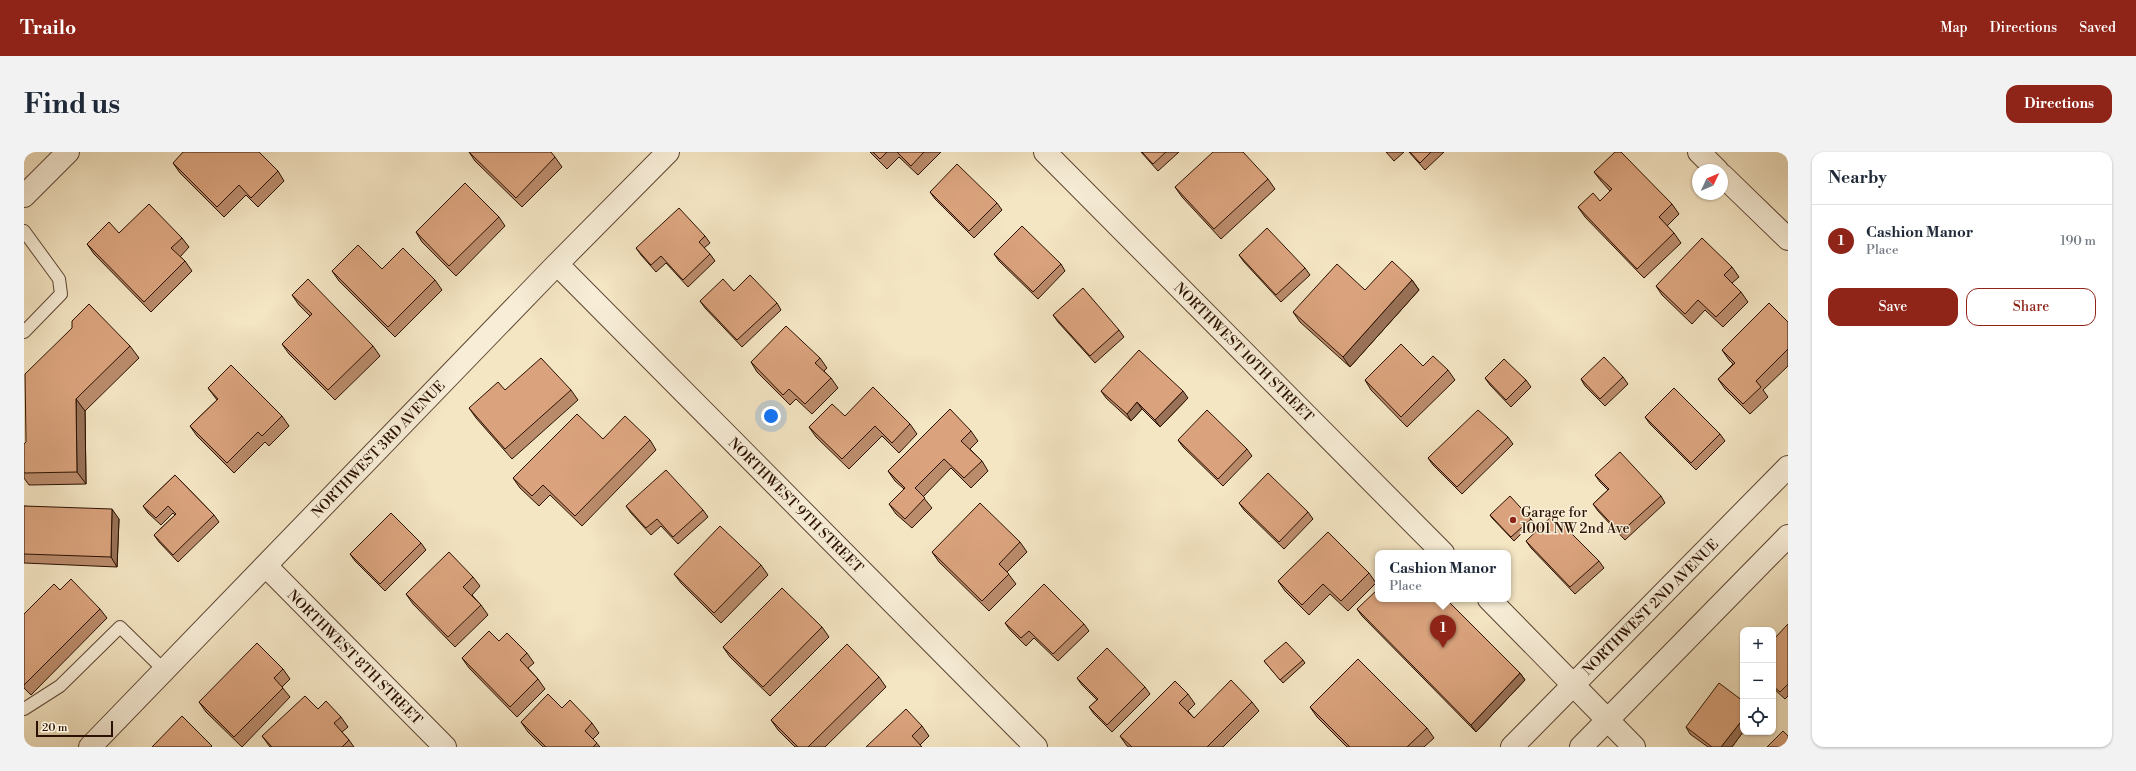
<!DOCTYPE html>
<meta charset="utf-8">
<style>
:root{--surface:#fff;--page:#f2f2f3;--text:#1f2937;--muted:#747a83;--line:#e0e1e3;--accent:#8f2418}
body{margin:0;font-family:"Libre Bodoni",serif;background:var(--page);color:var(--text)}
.controls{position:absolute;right:12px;bottom:12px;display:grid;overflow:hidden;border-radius:8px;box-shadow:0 1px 3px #0004}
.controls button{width:36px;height:36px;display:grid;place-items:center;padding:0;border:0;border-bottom:1px solid var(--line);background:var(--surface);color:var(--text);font:20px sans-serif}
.compass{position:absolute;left:1668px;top:12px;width:36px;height:36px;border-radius:50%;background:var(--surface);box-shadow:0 1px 3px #0004;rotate:46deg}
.scale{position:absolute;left:12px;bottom:10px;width:77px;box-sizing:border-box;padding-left:4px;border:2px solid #2b1101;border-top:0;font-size:11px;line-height:14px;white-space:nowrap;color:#2b1101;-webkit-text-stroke:3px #f8eed8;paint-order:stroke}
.you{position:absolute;left:747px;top:264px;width:14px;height:14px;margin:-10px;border:3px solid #fff;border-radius:50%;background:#1a73e8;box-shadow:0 0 0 6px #1a73e833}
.badge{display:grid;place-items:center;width:26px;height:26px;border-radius:50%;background:var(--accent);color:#fff;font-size:13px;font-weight:700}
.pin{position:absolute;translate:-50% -33px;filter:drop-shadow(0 1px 2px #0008)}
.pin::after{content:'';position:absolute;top:21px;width:14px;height:12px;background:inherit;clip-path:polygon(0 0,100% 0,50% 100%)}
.popup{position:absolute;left:1351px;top:398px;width:136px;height:52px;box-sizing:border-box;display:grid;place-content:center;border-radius:8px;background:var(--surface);filter:drop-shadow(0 1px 3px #0005);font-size:13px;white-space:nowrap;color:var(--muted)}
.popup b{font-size:15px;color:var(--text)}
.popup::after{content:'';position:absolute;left:50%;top:100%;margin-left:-8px;border:8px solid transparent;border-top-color:var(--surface)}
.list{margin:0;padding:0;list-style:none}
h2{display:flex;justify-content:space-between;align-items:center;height:52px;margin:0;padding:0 16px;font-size:17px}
h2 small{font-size:13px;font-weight:400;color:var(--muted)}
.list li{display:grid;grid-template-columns:26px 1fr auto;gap:12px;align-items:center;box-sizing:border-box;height:72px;padding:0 16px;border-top:1px solid var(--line)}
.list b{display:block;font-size:15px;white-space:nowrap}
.list p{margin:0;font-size:13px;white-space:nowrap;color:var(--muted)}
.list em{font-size:13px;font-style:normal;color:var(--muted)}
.actions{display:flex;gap:8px;padding:12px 16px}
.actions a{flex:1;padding:9px 0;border:1px solid var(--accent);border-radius:12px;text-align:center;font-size:14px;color:var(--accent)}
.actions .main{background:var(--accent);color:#fff}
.icon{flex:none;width:22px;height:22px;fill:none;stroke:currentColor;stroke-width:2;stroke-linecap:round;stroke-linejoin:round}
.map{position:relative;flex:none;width:1764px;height:595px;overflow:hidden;border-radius:12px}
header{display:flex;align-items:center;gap:24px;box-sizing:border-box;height:56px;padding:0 20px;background:var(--accent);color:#fff}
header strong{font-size:19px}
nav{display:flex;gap:22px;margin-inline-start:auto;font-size:14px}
.intro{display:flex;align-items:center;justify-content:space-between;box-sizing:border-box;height:96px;padding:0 24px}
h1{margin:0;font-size:28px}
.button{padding:10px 18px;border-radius:12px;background:var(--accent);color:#fff;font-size:14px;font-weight:700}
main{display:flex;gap:24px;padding:0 24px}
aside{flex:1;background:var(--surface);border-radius:12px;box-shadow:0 1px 3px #0004}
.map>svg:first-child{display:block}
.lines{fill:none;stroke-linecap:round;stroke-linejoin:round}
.service-casing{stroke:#5d4632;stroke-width:14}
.minor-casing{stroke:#5d4632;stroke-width:24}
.tertiary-casing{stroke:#5d4632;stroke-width:24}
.service{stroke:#f8eed8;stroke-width:12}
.minor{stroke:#f8eed8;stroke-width:22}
.tertiary{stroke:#f8eed8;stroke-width:22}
.wall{fill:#bb8c6c;stroke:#2b1101}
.shaded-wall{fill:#997258;stroke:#2b1101}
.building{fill:#daa37d;stroke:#2b1101}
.poi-dot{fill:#8f2418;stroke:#f8eed8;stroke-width:1.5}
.labels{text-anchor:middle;stroke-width:3;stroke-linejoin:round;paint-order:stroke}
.street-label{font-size:14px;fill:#2b1101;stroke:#f8eed8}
.poi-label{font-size:14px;fill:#2b1101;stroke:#f8eed8;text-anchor:start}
</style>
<header>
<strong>Trailo</strong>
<nav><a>Map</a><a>Directions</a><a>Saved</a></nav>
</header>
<div class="intro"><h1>Find us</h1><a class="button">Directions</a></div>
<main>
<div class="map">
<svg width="1764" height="595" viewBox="0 0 1764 595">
<rect width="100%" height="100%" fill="#f4e5c3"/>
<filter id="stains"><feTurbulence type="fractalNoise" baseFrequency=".005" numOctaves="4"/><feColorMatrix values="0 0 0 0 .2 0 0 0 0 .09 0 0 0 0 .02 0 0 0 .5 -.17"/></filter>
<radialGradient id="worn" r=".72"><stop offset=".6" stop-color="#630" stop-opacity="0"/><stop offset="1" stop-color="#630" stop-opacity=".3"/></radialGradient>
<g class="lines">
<g class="service-casing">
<path id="service" d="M0 79 35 127 37 142 0 180
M0 557 36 534 96 475 140 518"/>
</g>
<g class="minor-casing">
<path id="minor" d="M1021 0 1419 401
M1675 0 1693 18
M1698 23 1764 87
M533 112 1012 595
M242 414 421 595
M1465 447 1610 595
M66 595 533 112 644 0"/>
</g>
<g class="tertiary-casing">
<path id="tertiary" d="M0 44 44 0
M1488 595 1764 315
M1557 595 1764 384"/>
</g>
<use href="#service" class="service"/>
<use href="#minor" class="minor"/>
<use href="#tertiary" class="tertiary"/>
</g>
<path class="wall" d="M445 0 531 5 538 15 498 55 451 9Z
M846 0H917L894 23 875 5 863 17Z
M1117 0H1155L1134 19Z
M1362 0H1380L1370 9Z
M1385 0H1420L1401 18Z
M149 11 254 19 260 29 234 55 222 43 200 65 156 21Z
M1570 20 1648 52 1655 62 1643 74 1650 81 1657 91 1620 126 1561 65 1554 55 1576 49 1586 39 1577 29Z
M1244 27 1251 37 1197 87 1158 45 1151 35Z
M906 40 973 51 978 58 950 86 911 47Z
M475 65 481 74 432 124 398 90 392 80Z
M95 81 158 86 165 95 156 105 161 109 168 119 127 160 70 102 63 92Z
M681 84 686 91 680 96 686 102 691 109 664 135 642 111 632 120 617 103 612 96Z
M970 102 1037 112 1041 119 1014 147 975 109Z
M1215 103 1281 116 1286 123 1257 150 1220 110Z
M1708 115 1715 125 1708 131 1717 140 1724 150 1699 175 1681 158 1668 172 1638 143 1632 134Z
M358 117 411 128 418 138 371 185 315 129 308 119Z
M1388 128 1395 138 1326 215 1276 170 1269 160 1341 138Z
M710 139 753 151 757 158 718 195 681 156 676 149Z
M268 143 349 194 356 204 311 248 265 202 258 192 286 164 275 153Z
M1029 163 1095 178 1100 185 1071 211 1034 170Z
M1764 170V214L1739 238 1744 245 1726 262 1701 237 1694 227 1709 212 1705 208 1698 198Z
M106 194 115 206 61 259 62 332 5 333 0 326V292Z
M796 206 803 216 800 219 807 226 814 236 788 262 772 247 766 253 733 220 727 210Z
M1399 214 1424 218 1431 228 1383 275 1347 238 1341 228Z
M1599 225 1604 232 1581 254 1561 234 1557 227Z
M1461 226 1502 228 1507 235 1487 255 1466 233Z
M184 236 258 264 265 274 245 294 241 290 210 321 173 284 166 274 193 248Z
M481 238H547L554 248 488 307 452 266 445 256Z
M1077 239 1164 246 1136 275 1118 257 1107 269 1082 246Z
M821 264 886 272 893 282 875 301 858 284 825 317 792 285 785 275Z
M1621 265 1696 282 1701 289 1672 318 1626 272Z
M947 279 954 289 946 297 958 309 964 319 947 336 927 316 899 345 908 356 888 376 872 362 865 352 880 337 871 329 864 319Z
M1484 285 1489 292 1438 342 1409 313 1404 306Z
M579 287 626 288 632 298 558 374 526 343 515 354 496 336 489 326Z
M1154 288 1223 297 1228 304 1199 334 1159 295Z
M151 323 190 363 195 370 154 410 135 390 130 383 151 363 149 361 137 373 124 361 119 354Z
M1571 323 1637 344 1641 351 1601 388 1574 359 1569 352 1584 338 1576 330Z
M1215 351 1284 360 1289 367 1260 397 1220 358Z
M0 354 95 367 93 415 0 411Z
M602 354 679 358 684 365 654 392 637 374 627 383 607 361Z
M1466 363 1507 367 1509 370 1490 389 1468 366Z
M1502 389 1575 409 1580 416 1551 442 1507 396Z
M996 390 1003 400 983 420 992 432 965 459 915 410 908 400Z
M397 391 402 398 361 439 331 409 326 402Z
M737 413 744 423 697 471 657 431 650 422Z
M1345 421 1352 431 1324 459 1306 442 1285 463 1261 439 1254 429Z
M449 425 456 434 448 443 457 453 464 463 431 495 389 452 382 442Z
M36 438 76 457 83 466 7 543 0 536V462Z
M1333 457 1496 521 1501 528 1452 580 1338 464Z
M981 471 1060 472 1065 479 1034 509 1010 486 1002 494 986 478Z
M1764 473V544L1761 547 1749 536V488Z
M798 475 805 485 746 544 706 505 699 495Z
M475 489 503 501 510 511 504 516 514 527 521 537 493 565 445 516 438 506Z
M1279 508 1281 511 1259 531 1240 509Z
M259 517 266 527 258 535 266 545 218 595 182 560 175 550Z
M855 525 862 535 801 595H771L754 578 747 568Z
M1053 526 1121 535 1126 542 1088 580 1070 562 1065 555 1073 548 1058 533Z
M1164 542 1171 552 1164 559 1170 566 1228 550 1235 559 1199 595H1105L1103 594 1096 584Z
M1719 549V580L1708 595H1684L1666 582 1662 575Z
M1286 555 1403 576 1410 586 1400 595H1323L1293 565Z
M538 556 568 571 575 581 569 587 576 595H519L504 580 497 570Z
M294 557 317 565 324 575 318 580 325 588 330 595H246L238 584Z
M898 574 905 584 896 593 842 595Z"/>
<path class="shaded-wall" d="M1388 128 1395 138 1326 215 1319 205Z
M1159 239 1164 246 1136 275 1131 268Z
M52 247 61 259 62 332 53 320Z
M1113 250 1118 257 1107 269 1103 262Z
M88 357 95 367 93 415 87 405Z
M1496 521 1501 528 1452 580 1447 573Z
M1719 567V580L1708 595H1697Z"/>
<path class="building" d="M159 0H235L254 19 227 46 215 33 193 55 149 11Z
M445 0H527L531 5 492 46Z
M849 0H863L856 7Z
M873 0H900L887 14Z
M1118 0H1142L1129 12Z
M1189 0H1219L1244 27 1190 77 1151 35Z
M1386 0H1407L1396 11Z
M1591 0H1597L1648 52 1635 65 1650 81 1613 117 1554 55 1569 41 1576 49 1588 37 1570 20Z
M933 12 973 51 945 79 906 40Z
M441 31 475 65 425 114 392 80Z
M125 52 158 86 147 96 161 109 120 150 63 92 85 70 95 81Z
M655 56 681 84 675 90 686 102 659 128 637 104 627 113 612 96Z
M998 74 1037 112 1009 140 970 102Z
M1243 76 1281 116 1252 143 1215 103Z
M1678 86 1708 115 1700 123 1717 140 1692 165 1674 148 1661 162 1632 134Z
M334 93 358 117 379 96 411 128 364 175 308 119Z
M1368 109 1388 128 1319 205 1269 160 1313 112 1341 138Z
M726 123 753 151 713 188 676 149 699 127 710 139Z
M284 127 349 194 304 238 258 192 288 162 268 143Z
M1059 136 1095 178 1066 204 1029 163Z
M1745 151 1764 170V197L1732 229 1737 235 1719 252 1694 227 1711 211 1698 198Z
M65 152 106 194 52 247 53 320 0 321V292L2 290 1 222 48 176V169Z
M762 174 796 206 791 211 807 226 781 252 765 237 759 243 727 210Z
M1377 192 1399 214 1409 204 1424 218 1377 265 1341 228Z
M1115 198 1159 239 1131 268 1113 250 1103 262 1077 239Z
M1580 205 1599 225 1576 247 1557 227Z
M517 206 547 238 481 297 445 256 474 230 481 238Z
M1480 207 1502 228 1482 248 1461 226Z
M207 213 258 264 238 284 234 280 203 311 166 274 194 247 184 236Z
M849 235 886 272 868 291 851 274 818 307 785 275 808 252 821 264Z
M1650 236 1696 282 1667 311 1621 265Z
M926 257 947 279 937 289 958 309 940 326 920 307 891 336 901 346 881 367 865 352 881 336 864 319Z
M1183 258 1223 297 1194 327 1154 288Z
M1454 258 1484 285 1433 335 1404 306Z
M553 262 579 287 601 264 626 288 551 364 519 333 508 344 489 326Z
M1596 300 1637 344 1596 381 1569 352 1585 337 1571 323Z
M642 318 679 358 649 385 633 367 622 376 602 354Z
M1244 321 1284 360 1255 390 1215 351Z
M151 323 190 363 149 403 130 383 152 362 144 354 132 366 119 354Z
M1486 344 1507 367 1487 385 1466 363Z
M956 351 996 390 975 412 985 422 958 449 908 400Z
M0 354 88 357 87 405 0 402Z
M367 361 397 391 356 432 326 402Z
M1529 363 1575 409 1546 435 1502 389Z
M696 374 737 413 690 461 650 422Z
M1304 380 1345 421 1317 449 1299 432 1278 453 1254 429Z
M425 400 449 425 439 435 457 453 424 485 382 442Z
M47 427 76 457 0 533V462L30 432 36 438Z
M1020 432 1060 472 1029 502 1005 479 997 486 981 471Z
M758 436 798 475 739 535 699 495Z
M1354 437V447H1422L1496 521 1447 573 1333 457Z
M1764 472V532L1756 540 1749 534V488Z
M465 479 475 489 483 481 503 501 496 508 514 527 486 555 438 506Z
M1262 490 1279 508 1256 528 1240 509Z
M233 491 259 517 250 526 259 536 210 585 175 550Z
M823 492 855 525 784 595H774L747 568Z
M1083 496 1121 535 1083 573 1065 555 1074 547 1053 526Z
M1334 507 1403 576 1383 595H1326L1286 555Z
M1207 528 1228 550 1183 595H1108L1096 584 1151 529 1164 542 1155 551 1170 566Z
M1695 531 1719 549V567L1697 595H1688L1662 575Z
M524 542 538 556 546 548 568 571 561 579 573 591 569 595H522L497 570Z
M281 544 294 557 302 549 317 565 310 571 325 588 318 595H248L238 584Z
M882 557 898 574 888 584 898 595H842Z
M158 564 188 594 187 595H128Z
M1759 579 1764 584V595H1743Z"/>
<circle class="poi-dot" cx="1489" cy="368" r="4"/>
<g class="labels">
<g class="street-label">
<text transform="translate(1220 200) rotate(45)" y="5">NORTHWEST 10TH STREET</text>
<text transform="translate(354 297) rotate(-46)" y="5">NORTHWEST 3RD AVENUE</text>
<text transform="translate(772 353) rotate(45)" y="5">NORTHWEST 9TH STREET</text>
<text transform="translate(1626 455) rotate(-45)" y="5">NORTHWEST 2ND AVENUE</text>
<text transform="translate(331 505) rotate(45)" y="5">NORTHWEST 8TH STREET</text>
</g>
<g class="poi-label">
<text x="1497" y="365">Garage for<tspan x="1497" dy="16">1001 NW 2nd Ave</tspan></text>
</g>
</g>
<rect width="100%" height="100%" filter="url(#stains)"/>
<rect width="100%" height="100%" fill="url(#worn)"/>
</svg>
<div class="controls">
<button>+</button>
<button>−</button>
<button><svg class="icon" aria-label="locate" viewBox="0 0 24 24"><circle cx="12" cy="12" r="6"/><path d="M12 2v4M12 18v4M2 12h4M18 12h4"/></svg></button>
</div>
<svg class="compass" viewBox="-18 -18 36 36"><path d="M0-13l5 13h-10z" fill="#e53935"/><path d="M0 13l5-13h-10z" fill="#747a83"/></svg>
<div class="scale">20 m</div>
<div class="you"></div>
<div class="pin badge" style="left:1419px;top:496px">1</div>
<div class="popup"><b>Cashion Manor</b>Place</div>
</div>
<aside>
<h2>Nearby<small></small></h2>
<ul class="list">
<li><span class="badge">1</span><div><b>Cashion Manor</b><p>Place</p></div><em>190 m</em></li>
</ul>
<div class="actions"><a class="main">Save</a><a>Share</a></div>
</aside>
</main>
